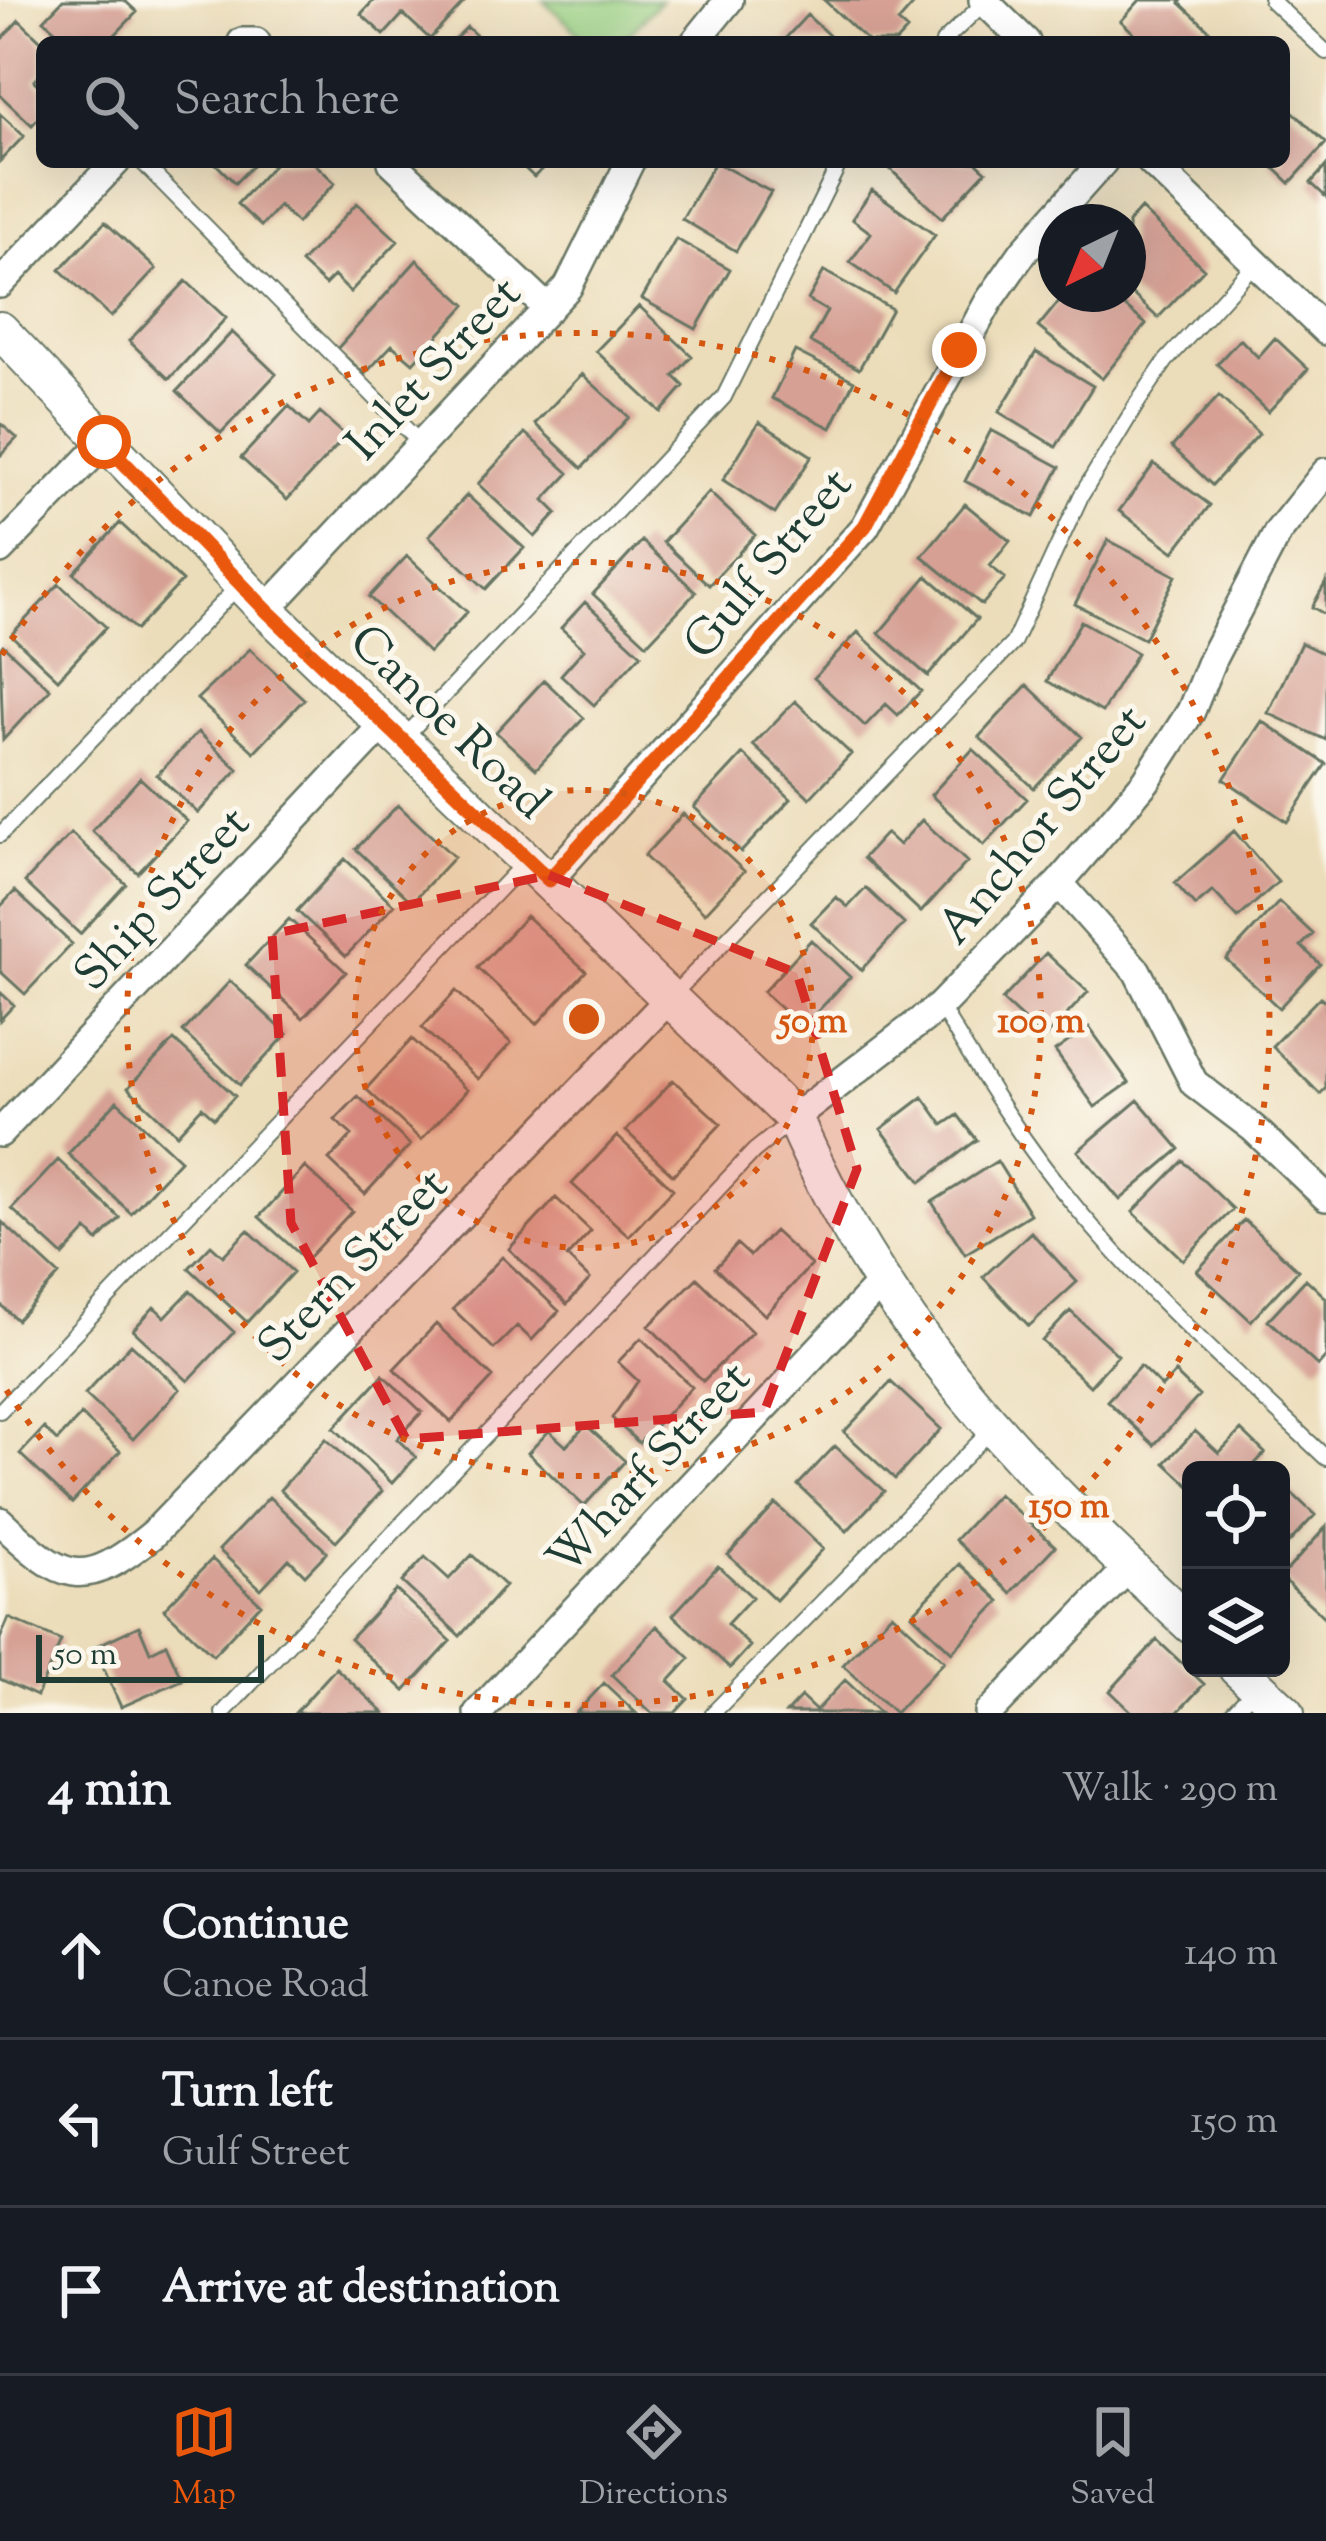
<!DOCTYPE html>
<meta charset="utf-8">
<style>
:root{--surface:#171b24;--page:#20242c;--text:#f1f3f6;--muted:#9ea1a6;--line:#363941;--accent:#ea580c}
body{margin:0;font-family:"Sorts Mill Goudy",serif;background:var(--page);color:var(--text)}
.controls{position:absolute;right:36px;bottom:36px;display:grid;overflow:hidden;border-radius:18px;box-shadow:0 12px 48px #0002}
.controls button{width:108px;height:108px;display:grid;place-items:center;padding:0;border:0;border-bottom:3px solid var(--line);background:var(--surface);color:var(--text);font:60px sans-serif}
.compass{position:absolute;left:1038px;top:204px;width:108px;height:108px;border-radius:50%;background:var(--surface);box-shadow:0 12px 48px #0002;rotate:223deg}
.scale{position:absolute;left:36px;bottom:30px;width:228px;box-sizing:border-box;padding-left:12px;border:6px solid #1f3d34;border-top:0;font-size:33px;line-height:42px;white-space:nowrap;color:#1f3d34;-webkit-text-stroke:9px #fbf7ec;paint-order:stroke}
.stop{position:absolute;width:36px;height:36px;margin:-27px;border:9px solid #ea580c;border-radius:50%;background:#fff}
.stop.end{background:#ea580c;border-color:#fff;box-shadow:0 3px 12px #0008}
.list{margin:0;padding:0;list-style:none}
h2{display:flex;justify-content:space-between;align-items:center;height:156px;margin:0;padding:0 48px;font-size:51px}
h2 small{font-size:39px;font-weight:400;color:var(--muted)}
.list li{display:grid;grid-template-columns:78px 1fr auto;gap:36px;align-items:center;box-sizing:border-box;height:168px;padding:0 48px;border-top:3px solid var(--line)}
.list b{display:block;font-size:45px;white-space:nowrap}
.list p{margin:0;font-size:39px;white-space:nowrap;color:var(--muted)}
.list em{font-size:39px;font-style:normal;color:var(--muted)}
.icon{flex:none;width:66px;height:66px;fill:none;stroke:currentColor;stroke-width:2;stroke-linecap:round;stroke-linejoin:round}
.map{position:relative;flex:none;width:1326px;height:1713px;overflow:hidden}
.search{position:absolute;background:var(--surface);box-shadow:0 12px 48px #0002;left:36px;right:36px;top:36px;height:132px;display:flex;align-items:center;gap:30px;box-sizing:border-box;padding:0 42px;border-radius:18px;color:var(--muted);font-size:45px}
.sheet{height:660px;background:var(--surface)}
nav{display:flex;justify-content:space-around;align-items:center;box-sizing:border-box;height:168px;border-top:3px solid var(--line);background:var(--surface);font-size:33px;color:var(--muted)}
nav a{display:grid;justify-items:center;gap:6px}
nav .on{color:var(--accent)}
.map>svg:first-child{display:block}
.green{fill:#97cf81;stroke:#5b865a;stroke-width:3}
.building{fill:#d6a094}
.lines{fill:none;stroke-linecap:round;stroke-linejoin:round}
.lane-casing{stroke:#677563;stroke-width:18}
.street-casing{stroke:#677563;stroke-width:32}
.secondary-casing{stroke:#677563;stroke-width:40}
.lane{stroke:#fff;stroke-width:14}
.street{stroke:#fff;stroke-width:27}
.secondary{stroke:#fff;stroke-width:36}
.route{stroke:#ea580c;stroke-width:15}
.marked{fill:#d62828;fill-opacity:0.2;stroke:#d62828;stroke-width:9;stroke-dasharray:24 15;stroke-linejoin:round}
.ring{fill:none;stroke:#d45610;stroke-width:6;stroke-dasharray:6 12}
.labels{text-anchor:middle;stroke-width:10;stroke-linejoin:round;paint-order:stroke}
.street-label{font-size:48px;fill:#1f3d34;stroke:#fbf7ec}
.centre{fill:#d45610;stroke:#fbf7ec;stroke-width:6}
.ring-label{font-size:36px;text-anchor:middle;font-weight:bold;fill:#d45610;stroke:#fbf7ec;stroke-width:10;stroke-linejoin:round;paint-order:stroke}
</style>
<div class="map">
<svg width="1326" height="1713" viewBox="0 0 1326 1713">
<rect width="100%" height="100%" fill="#fbf7ec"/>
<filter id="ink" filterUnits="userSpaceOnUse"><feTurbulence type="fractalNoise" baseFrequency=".00833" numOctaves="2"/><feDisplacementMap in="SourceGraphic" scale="24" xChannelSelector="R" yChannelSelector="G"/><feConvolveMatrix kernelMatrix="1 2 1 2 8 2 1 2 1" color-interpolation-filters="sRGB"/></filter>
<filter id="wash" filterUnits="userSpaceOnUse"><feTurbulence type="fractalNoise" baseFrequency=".004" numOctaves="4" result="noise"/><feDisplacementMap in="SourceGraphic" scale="48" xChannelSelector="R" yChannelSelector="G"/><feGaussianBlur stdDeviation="2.7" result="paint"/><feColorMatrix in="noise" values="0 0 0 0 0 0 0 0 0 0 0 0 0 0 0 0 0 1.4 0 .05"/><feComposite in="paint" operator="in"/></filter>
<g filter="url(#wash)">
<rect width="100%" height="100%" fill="#ecddba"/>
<path class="green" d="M543 0H661L621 42H588Z"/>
<g id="blocks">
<path class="building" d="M63 0H124L137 12 108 42H68L44 20Z
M374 0H466L430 39 403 14 384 35 361 14Z
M824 0H908L913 5 898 22 907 30 896 42H869Z
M1140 0H1182L1180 3 1209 30 1198 42H1143L1121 21Z
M807 15 836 42H782Z
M19 20 42 42V72L34 81 42 88V114L32 125 0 95V41Z
M467 27 483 42H452Z
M1284 103 1326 143 1290 183 1268 162H1284Z
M0 114 24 136 0 161Z
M214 162H256L235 183Z
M276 162H313L335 183 297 223 279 206 261 226 237 204Z
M518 162H549L534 177Z
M715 162 771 192 736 251 682 219Z
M891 162H976L986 171 942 218 887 166Z
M1326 166V197L1311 183Z
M872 190 935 235 894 293 850 262 871 233 852 219Z
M357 203 398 241 350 292 334 276 325 285 301 263Z
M1141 209 1204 269 1158 318 1128 290V223Z
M105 222 156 269 111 317 60 270Z
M676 239 730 269 696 329 642 299Z
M417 260 466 305 413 363 392 345 365 374 337 349Z
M824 271 892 309 859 369 810 342 827 311 808 300Z
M186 281 226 318 169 379 129 341Z
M1065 294H1110L1146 324 1102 379 1038 327Z
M639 306 692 356 674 376 684 386 661 412 596 351Z
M232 332 276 374 221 433 177 391Z
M1275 338 1308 369 1268 412 1217 364 1240 339 1258 357Z
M795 351 854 381 831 428 772 398Z
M1036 352 1093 386 1056 447 999 412Z
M582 374 629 417 582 468 535 424Z
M1219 396 1259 434 1212 485 1172 447Z
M289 406 309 425 320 413 346 436 287 500 241 458Z
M759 422 812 456 775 514 723 480Z
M0 423 17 438 0 456Z
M991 430 1060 467 1034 517 965 481Z
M525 433 569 473 544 500 557 513 535 537 478 484Z
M1154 464 1210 505 1174 552 1119 511Z
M709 492 755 535 709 585 663 542Z
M467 495 524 548 486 589 429 536Z
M965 504 1010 541 990 566 1005 578 982 605 922 556Z
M120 523 182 581 136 630 74 573Z
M1108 540 1176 576 1144 639 1075 604Z
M642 541 696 592 647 644 593 594Z
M407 556 467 612 429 653 369 597Z
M927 576 977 619 928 676 879 633Z
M1326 582V615L1312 607Z
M59 584 106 627 58 679 11 635Z
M585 602 641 654 594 705 561 675 584 649 561 628Z
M1081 621 1137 653 1102 712 1047 681Z
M858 632 921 691 898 715 886 704 865 726 814 678Z
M1301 643 1326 655V740L1268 713Z
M3 645 50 689 3 740 0 649Z
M250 649 304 699 254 752 197 699Z
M544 680 584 718 536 769 496 732Z
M1027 685 1082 737 1034 788 979 737Z
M795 701 851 754 810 798 753 745Z
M1262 721 1326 764 1287 822 1224 779Z
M198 732 238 769 198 813 157 775Z
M973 749 1027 799 984 845 931 795Z
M743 754 791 799 741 852 694 807Z
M140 778 187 821 138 873 92 831Z
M398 805 454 857 412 902 356 849Z
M683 814 744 871 705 913 644 856Z
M922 820 967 862 921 912 863 858 886 833 899 845Z
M1234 831 1278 882 1238 918 1213 891 1195 906 1175 883Z
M71 833 126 884 80 934 25 882Z
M345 859 394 905 346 956 297 911Z
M866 888 904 924 861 970 811 923 836 897 848 907Z
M15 891 72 944 25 994 0 971V907Z
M1279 902 1313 934 1301 946 1320 964 1279 1008 1226 959Z
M526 916 586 971 537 1024 478 968Z
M289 919 346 972 303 1018 246 965Z
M811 940 850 977 802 1028 763 992Z
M1046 953 1088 992 1044 1039 1002 1000Z
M230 981 287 1034 240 1085 183 1032Z
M456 991 511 1043 478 1079 422 1028Z
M0 992 14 1005 0 1020Z
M1320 997 1326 1002V1088L1320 1094 1272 1046Z
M1089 1027 1129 1083 1095 1107 1055 1051Z
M412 1039 467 1090 421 1140 366 1089Z
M174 1040 235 1096 214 1118 202 1107 177 1134 128 1088Z
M673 1080 721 1124 673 1175 626 1131Z
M358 1096 410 1145 365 1194 329 1160 352 1135 335 1120Z
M923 1097 943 1125 958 1115 977 1140 921 1182 881 1129Z
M1138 1100 1180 1149 1120 1200 1078 1151Z
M117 1101 180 1160 131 1213 68 1154Z
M617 1136 673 1189 629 1236 572 1184Z
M58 1160 120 1218 98 1241 87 1230 63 1256 12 1209Z
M997 1161 1030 1214 965 1254 932 1202Z
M1183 1161 1233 1209 1183 1260 1133 1212Z
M305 1167 352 1211 306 1260 259 1217Z
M556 1198 591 1231 567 1257 590 1279 567 1304 509 1249Z
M1244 1220 1298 1270 1251 1321 1197 1271Z
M2 1222 59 1275 17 1320 0 1304Z
M248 1230 293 1272 247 1322 189 1268 211 1245 223 1256Z
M774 1231 811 1265 765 1315 715 1268 737 1244 750 1256Z
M1031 1232 1077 1282 1029 1326 983 1277Z
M502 1257 559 1311 532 1340 517 1326 494 1349 453 1309Z
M697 1278 752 1332 703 1381 649 1326Z
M1306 1279 1326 1298V1357L1318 1366 1268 1320Z
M190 1291 234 1332 188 1381 133 1330 154 1307 165 1317Z
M1070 1311 1118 1355 1090 1386 1042 1341Z
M436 1324 493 1377 451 1422 394 1369Z
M641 1338 692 1387 639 1443 612 1418 638 1381 618 1362Z
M131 1344 180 1389 133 1439 85 1394Z
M1140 1366 1162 1387 1175 1373 1199 1396 1154 1445 1107 1401Z
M383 1375 422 1412 397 1439 416 1457 392 1483 334 1428Z
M891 1382 941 1429 895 1479 844 1432Z
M81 1415 120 1451 72 1503 20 1454 44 1428 57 1441Z
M586 1425 625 1461 584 1506 528 1453 549 1431 566 1446Z
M1241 1430 1265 1453 1249 1470H1191V1487L1165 1463 1195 1431 1219 1453Z
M326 1439 382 1491 336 1541 280 1490Z
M835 1446 884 1491 847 1531 798 1485Z
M1281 1483 1315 1515 1281 1551Z
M998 1494 1055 1546 1011 1593 955 1540Z
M269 1497 327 1552 305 1575 289 1559 261 1589 219 1550Z
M776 1504 823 1549 776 1600 728 1555Z
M1326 1527V1619L1281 1577Z
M472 1555 505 1586 460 1636 402 1582 425 1557 449 1579Z
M212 1559 261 1604 213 1655 164 1609Z
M960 1564 1000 1601 952 1652 912 1614Z
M718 1566 752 1597 727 1624 750 1646 730 1668 673 1615Z
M396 1590 451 1641 405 1691 350 1639Z
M892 1613 944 1661 895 1713 843 1665Z
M9 1618 61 1641 37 1696 0 1679V1639Z
M139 1626 150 1652 166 1644 182 1680 121 1707 94 1647Z
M657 1626 690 1658 669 1681 688 1699 675 1713H652L612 1675Z
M1157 1640 1204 1684 1177 1713H1133L1110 1691Z
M336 1668 384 1713H295Z
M845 1680 880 1713H786L801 1697 816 1711Z
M604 1683 636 1713H576Z"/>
</g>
</g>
<g filter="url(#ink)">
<use href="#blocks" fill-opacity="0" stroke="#677563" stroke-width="3"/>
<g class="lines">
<g class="lane-casing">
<path id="lane" d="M1271 0 1326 52
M943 42 985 2
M142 162 421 444
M402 740 724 397 840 162
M0 835 240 584
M669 999 1013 643 1081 496 1138 402 1166 361 1255 263
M940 1006C983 1078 1025 1147 1079 1211 1153 1300 1242 1378 1326 1458
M0 1411 524 863
M223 1713 754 1151 790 1122
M713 1713 994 1427
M1232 1713 1257 1687"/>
</g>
<g class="street-casing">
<path id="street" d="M983 0 1026 42
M242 42H256
M695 42 729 0
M392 162 548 309
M1151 162 1326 331
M0 284 116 162
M0 550 104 443
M266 610 568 287 630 162
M549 880 865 527 989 301 1024 251 1103 162
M1059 883 1137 971 1194 1083 1253 1128 1326 1197
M794 1118 940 1006 1059 883 1146 781 1191 711 1212 659 1278 532 1326 472
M0 1133 385 723
M0 1521C64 1582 82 1592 153 1534L669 999
M478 1713 881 1283
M989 1713 1129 1567"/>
</g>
<g class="secondary-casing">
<path id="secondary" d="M0 330 266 610 794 1118C885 1329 1026 1472 1191 1625
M1237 1668 1286 1713"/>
</g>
<use href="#lane" class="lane"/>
<use href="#street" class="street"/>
<use href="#secondary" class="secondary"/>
</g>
</g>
<g class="lines" filter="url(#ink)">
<path class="route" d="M104 442 266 610 549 880 865 526 959 350"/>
</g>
<path class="marked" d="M549 875 797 973 857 1169 764 1412 406 1439 291 1223 272 934Z"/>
<circle cx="584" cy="1019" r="229" fill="#d45610" fill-opacity=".12"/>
<g class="ring">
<circle cx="584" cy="1019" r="229"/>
<circle cx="584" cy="1019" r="457"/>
<path d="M2 655A686 686 0 1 1 2 1383"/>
</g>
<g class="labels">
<g class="street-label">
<text transform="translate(432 367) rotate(-47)" y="17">Inlet Street</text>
<text transform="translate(766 562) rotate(-50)" y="17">Gulf Street</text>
<text transform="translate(451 720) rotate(44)" y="17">Canoe Road</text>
<text transform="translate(1040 823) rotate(-50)" y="17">Anchor Street</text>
<text transform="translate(160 897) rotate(-47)" y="17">Ship Street</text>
<text transform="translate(351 1264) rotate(-46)" y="17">Stern Street</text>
<text transform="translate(647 1467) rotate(-47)" y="17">Wharf Street</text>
</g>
</g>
<circle cx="584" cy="1019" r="18" class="centre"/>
<g class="ring-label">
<text x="813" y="1032">50 m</text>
<text x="1041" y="1032">100 m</text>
<text x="1069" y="1517">150 m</text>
</g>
</svg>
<div class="controls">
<button><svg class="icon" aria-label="locate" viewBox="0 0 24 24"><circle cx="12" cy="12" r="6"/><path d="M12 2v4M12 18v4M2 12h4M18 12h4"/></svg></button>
<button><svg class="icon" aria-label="layers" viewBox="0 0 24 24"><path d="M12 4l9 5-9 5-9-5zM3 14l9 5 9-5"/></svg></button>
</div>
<svg class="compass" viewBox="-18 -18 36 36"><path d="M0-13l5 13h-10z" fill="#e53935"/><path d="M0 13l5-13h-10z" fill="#9ea1a6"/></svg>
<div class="scale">50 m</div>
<div class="stop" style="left:104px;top:442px"></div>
<div class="stop end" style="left:959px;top:350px"></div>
<div class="search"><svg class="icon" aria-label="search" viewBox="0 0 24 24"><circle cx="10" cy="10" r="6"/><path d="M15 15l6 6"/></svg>Search here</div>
</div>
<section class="sheet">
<h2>4 min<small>Walk · 290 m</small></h2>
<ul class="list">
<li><svg class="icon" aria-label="ahead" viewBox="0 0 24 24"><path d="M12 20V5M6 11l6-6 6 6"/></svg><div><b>Continue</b><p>Canoe Road</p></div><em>140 m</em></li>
<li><svg class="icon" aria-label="left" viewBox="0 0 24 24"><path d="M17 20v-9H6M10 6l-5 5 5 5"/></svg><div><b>Turn left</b><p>Gulf Street</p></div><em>150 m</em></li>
<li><svg class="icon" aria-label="arrive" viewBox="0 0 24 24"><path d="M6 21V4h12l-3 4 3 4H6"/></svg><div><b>Arrive at destination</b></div></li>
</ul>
</section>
<nav>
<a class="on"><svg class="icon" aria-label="map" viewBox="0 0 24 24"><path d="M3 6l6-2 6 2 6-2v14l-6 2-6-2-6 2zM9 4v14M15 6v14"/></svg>Map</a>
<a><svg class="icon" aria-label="directions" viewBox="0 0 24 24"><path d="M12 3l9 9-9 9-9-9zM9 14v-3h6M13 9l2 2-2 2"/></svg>Directions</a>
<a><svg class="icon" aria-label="saved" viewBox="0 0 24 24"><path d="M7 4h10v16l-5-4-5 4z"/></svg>Saved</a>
</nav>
